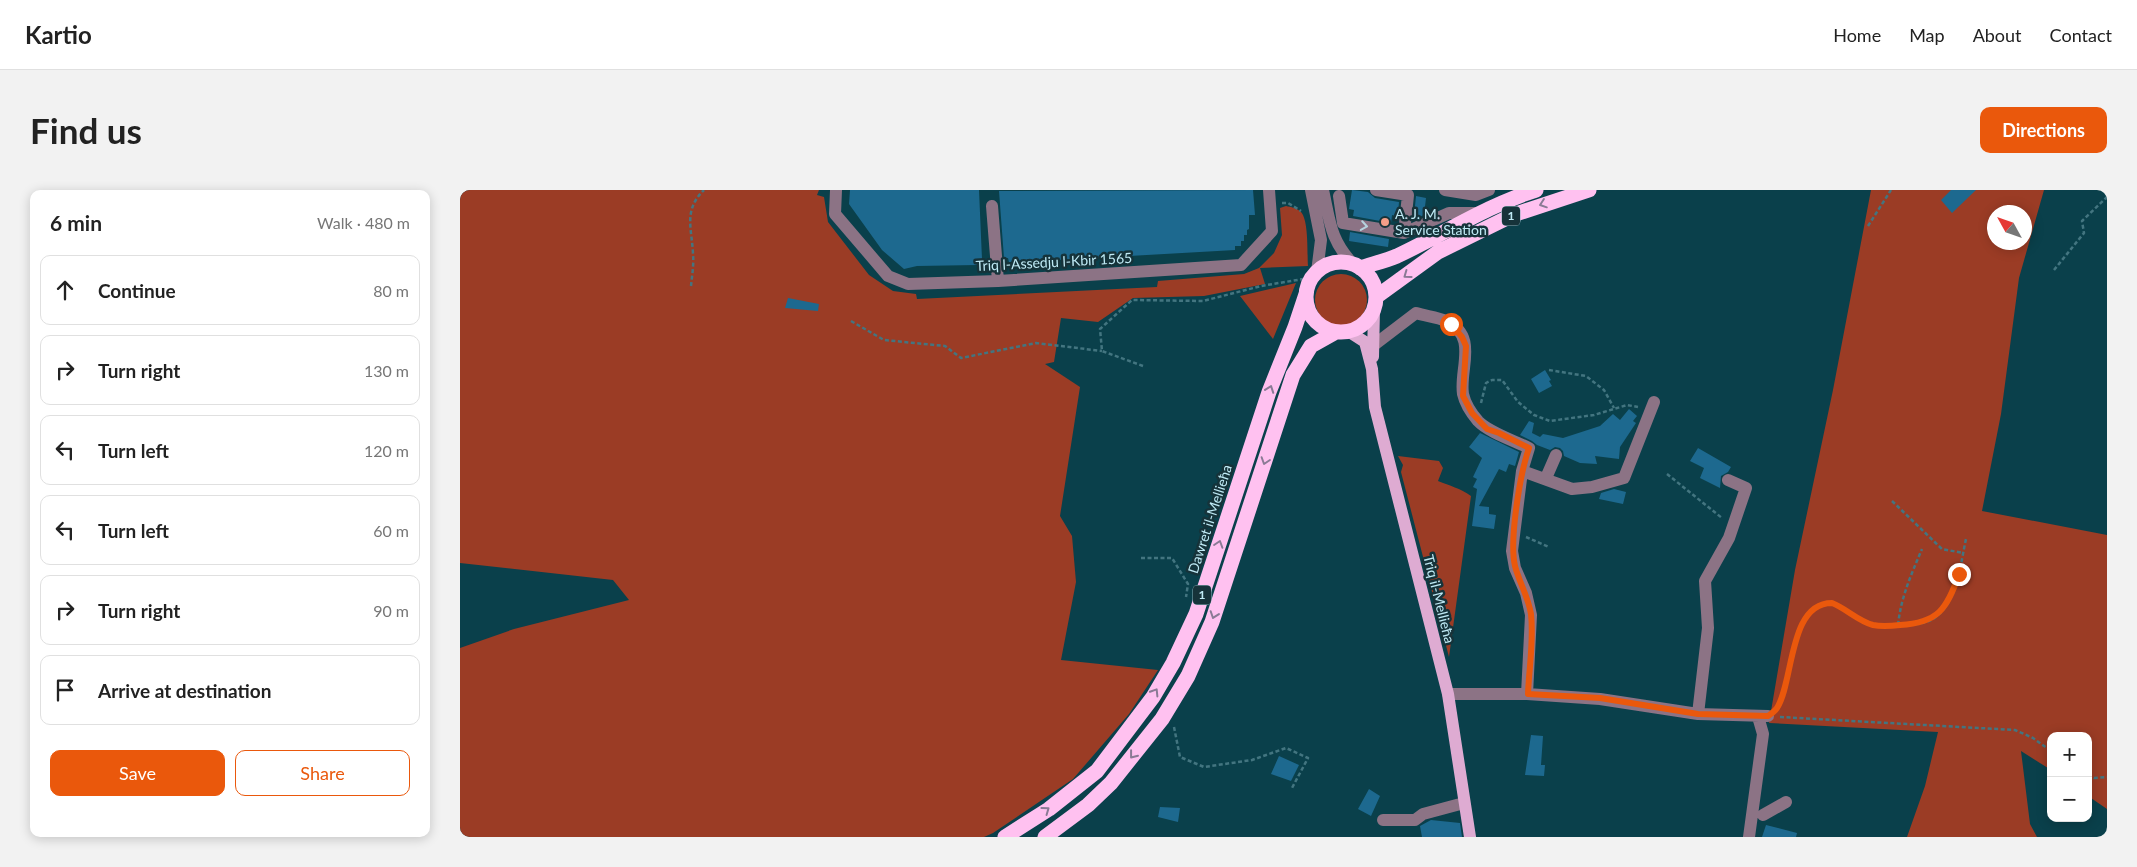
<!DOCTYPE html>
<meta charset="utf-8">
<style>
:root{--surface:#fff;--page:#f2f2f2;--text:#222;--muted:#767676;--line:#e0e0e0;--accent:#ea580c}
body{margin:0;font-family:Lato,sans-serif;background:var(--page);color:var(--text)}
.controls{position:absolute;right:15px;bottom:15px;display:grid;overflow:hidden;border-radius:10px;box-shadow:0 2px 12px #0003}
.controls button{width:45px;height:45px;display:grid;place-items:center;padding:0;border:0;border-bottom:1px solid var(--line);background:var(--surface);color:var(--text);font:25px sans-serif}
.compass{position:absolute;left:1527px;top:15px;width:45px;height:45px;border-radius:50%;background:var(--surface);box-shadow:0 2px 12px #0003;rotate:310deg}
.stop{position:absolute;width:15px;height:15px;margin:-11px;border:4px solid #ea580c;border-radius:50%;background:#fff}
.stop.end{background:#ea580c;border-color:#fff;box-shadow:0 1px 5px #0008}
.list{margin:0;padding:0;list-style:none}
h2{display:flex;justify-content:space-between;align-items:center;height:65px;margin:0;padding:0 20px;font-size:21px}
h2 small{font-size:16px;font-weight:400;color:var(--muted)}
.list li{display:grid;grid-template-columns:32px 1fr auto;gap:15px;align-items:center;box-sizing:border-box;height:70px;margin:0 10px 10px;padding:0 10px;border:1px solid var(--line);border-radius:10px}
.list b{display:block;font-size:19px;white-space:nowrap}
.list em{font-size:16px;font-style:normal;color:var(--muted)}
.actions{display:flex;gap:10px;padding:15px 20px}
.actions a{flex:1;padding:11px 0;border:1px solid var(--accent);border-radius:10px;text-align:center;font-size:18px;color:var(--accent)}
.actions .main{background:var(--accent);color:#fff}
.icon{flex:none;width:28px;height:28px;fill:none;stroke:currentColor;stroke-width:2;stroke-linecap:round;stroke-linejoin:round}
.map{position:relative;flex:none;width:1647px;height:647px;overflow:hidden;border-radius:10px}
header{display:flex;align-items:center;gap:30px;box-sizing:border-box;height:70px;padding:0 25px;background:var(--surface);border-bottom:1px solid var(--line)}
header strong{font-size:24px}
nav{display:flex;gap:28px;margin-inline-start:auto;font-size:18px}
.intro{display:flex;align-items:center;justify-content:space-between;box-sizing:border-box;height:120px;padding:0 30px}
h1{margin:0;font-size:35px}
.button{padding:12px 22px;border-radius:10px;background:var(--accent);color:#fff;font-size:18px;font-weight:700}
main{display:flex;gap:30px;padding:0 30px}
aside{flex:1;background:var(--surface);border-radius:10px;box-shadow:0 2px 12px #0003}
.map>svg:first-child{display:block}
.green{fill:#9b3c25;fill-rule:evenodd}
.building{fill:#1d698f}
.lines{fill:none;stroke-linecap:round;stroke-linejoin:round}
.path{stroke:#437580;stroke-width:2.5;stroke-dasharray:4 2.5;stroke-linecap:butt}
.minor{stroke:#8c7385;stroke-width:12}
.major{stroke:#deabd2;stroke-width:12}
.highway{stroke:#ffc1f0;stroke-width:15}
.oneway{stroke:#8a7a95}
.oneway2{stroke:#b5d2df}
.route{stroke:#ea580c;stroke-width:6}
.poi-dot{fill:#f49e88;stroke:#16333a;stroke-width:2}
.labels{text-anchor:middle;stroke-width:5;stroke-linejoin:round;paint-order:stroke}
.shield{fill:#16333a;stroke:#8cb3bd;stroke-width:1}
.shield-label{font-size:12px;font-weight:bold;fill:#bfeaf5}
.poi-label{font-size:14px;fill:#bfeaf5;stroke:#16333a;text-anchor:start}
.street-label{font-size:14px;fill:#bfeaf5;stroke:#16333a}
</style>
<header>
<strong>Kartio</strong>
<nav><a>Home</a><a>Map</a><a>About</a><a>Contact</a></nav>
</header>
<div class="intro"><h1>Find us</h1><a class="button">Directions</a></div>
<main>
<aside>
<h2>6 min<small>Walk · 480 m</small></h2>
<ul class="list">
<li><svg class="icon" aria-label="ahead" viewBox="0 0 24 24"><path d="M12 20V5M6 11l6-6 6 6"/></svg><div><b>Continue</b></div><em>80 m</em></li>
<li><svg class="icon" aria-label="right" viewBox="0 0 24 24"><path d="M7 20v-9h11M14 6l5 5-5 5"/></svg><div><b>Turn right</b></div><em>130 m</em></li>
<li><svg class="icon" aria-label="left" viewBox="0 0 24 24"><path d="M17 20v-9H6M10 6l-5 5 5 5"/></svg><div><b>Turn left</b></div><em>120 m</em></li>
<li><svg class="icon" aria-label="left" viewBox="0 0 24 24"><path d="M17 20v-9H6M10 6l-5 5 5 5"/></svg><div><b>Turn left</b></div><em>60 m</em></li>
<li><svg class="icon" aria-label="right" viewBox="0 0 24 24"><path d="M7 20v-9h11M14 6l5 5-5 5"/></svg><div><b>Turn right</b></div><em>90 m</em></li>
<li><svg class="icon" aria-label="arrive" viewBox="0 0 24 24"><path d="M6 21V4h12l-3 4 3 4H6"/></svg><div><b>Arrive at destination</b></div></li>
</ul>
<div class="actions"><a class="main">Save</a><a>Share</a></div>
</aside>
<div class="map">
<svg width="1647" height="647" viewBox="0 0 1647 647">
<rect width="100%" height="100%" fill="#0a404b"/>
<path class="green" d="M0 0H359L357 5 364 7 368 32 409 85 433 101 456 104 457 109 697 97 698 91 784 84 799 78 814 63 822 45 820 18 826 16C831 17 837 18 841 22 849 31 847 64 848 76L800 78 805 94 744 106 673 108 638 132 601 128 594 172 585 174 620 197 600 326 612 346 616 392 601 470 698 480 669 524 613 589 533 643 524 647H0V458L54 439 169 410 153 390 0 373Z
M1411 0H1584L1559 88 1541 224 1522 321 1647 345V619L1628 606V546H1591V580L1561 561 1570 634 1577 647H1447L1465 596 1478 542 1309 533 1335 380 1373 200ZM1534 22H1564V52H1534Z
M855 110a26 26 0 1 1 52 0a26 26 0 1 1-52 0Z
M836 93 813 149 780 106Z
M938 266 979 271 983 278 978 291C990 296 1000 298 1011 306L989 467 941 282 943 275Z"/>
<path class="building" d="M390 0H519L522 69 517 75 457 76 444 79 422 60 389 14Z
M793 0 795 25H789V39L787 40V45H784V51H781V56H775V60L581 71V75L569 76V71L549 72 548 68H544L539 1Z
M892 0 908 2 915 8 939 12 938 24 936 23V26L932 25 931 33 893 26 894 20 889 19Z
M1491 0H1516L1492 23 1481 10Z
M956 6 966 8 964 25 959 27 954 26Z
M890 42 929 49 928 57 889 51Z
M328 108 359 114 358 121 325 118Z
M1085 180 1091 190 1089 191 1092 196 1079 203 1071 189Z
M1169 219 1177 226 1173 231 1176 233 1160 257 1159 269 1135 266 1137 274 1120 273 1104 266 1103 261 1100 258 1095 257 1090 260 1077 255 1072 251 1060 245 1069 231 1074 233 1072 243 1080 247 1083 244 1103 248 1140 236 1153 224 1160 230Z
M1020 243 1059 262 1055 276 1049 274 1046 282 1039 279 1019 316 1029 317V324L1036 325 1034 339 1012 336 1017 299 1013 297 1017 289 1013 287 1022 268 1009 257Z
M1238 258 1271 277 1268 282 1261 286 1260 298 1240 288 1244 278 1230 271Z
M1154 299 1166 302 1163 314 1139 309 1141 303Z
M1071 545 1083 546 1081 575H1085L1084 586 1065 585Z
M819 566 839 575 831 591 811 584Z
M909 599 920 606 911 626 898 619Z
M700 617 720 618 718 632 698 627Z
M971 630 1000 633 1002 647H962L960 636Z
M1306 635 1337 643 1336 647H1302Z"/>
<g class="lines">
<path class="path" d="M822 13H828L841 21
M1408 36 1431 0
M1594 80 1624 43 1622 31 1647 7
M231 96C232 86 234 74 233 64 232 39 223 20 244 0
M391 131 424 150 485 156 501 168 576 153 642 161
M683 176 642 161 640 139 672 110 743 111 801 96 843 89
M1089 180 1126 186 1144 200 1154 218
M1021 213 1026 193 1032 190H1042L1058 212 1074 225 1090 231 1134 225 1167 215 1178 217
M1207 284 1262 328
M1432 311 1482 359 1503 363
M1066 347 1089 357
M681 368H712L728 394 726 407
M1438 435C1441 407 1451 385 1462 359
M1317 518C1320 511 1323 504 1325 496 1332 472 1336 413 1373 413 1387 419 1398 430 1413 435 1422 438 1434 436 1443 435 1453 435 1464 434 1473 429 1498 413 1500 375 1506 349
M1320 527 1555 540 1573 548 1591 561
M714 537 720 567 744 577 792 570 826 558 848 568 832 598
M1628 585 1634 588 1647 587"/>
<path class="minor" d="M376 0 375 24 428 86 448 94 538 91 781 75 812 41 809 0
M851 0 861 50 857 82
M863 0C870 31 870 50 893 74
M916 0 948 5 944 43
M985 0 1016 5 1029 0
M879 6 883 33 944 43 989 23H1018
M532 16 538 91
M914 155 956 123C965 126 977 127 986 131 1019 146 999 179 1003 204 1005 213 1012 224 1018 231 1028 242 1055 251 1069 258L1062 281
M1086 288 1096 265
M988 504H1067L1140 509 1238 524 1308 526
M1067 504 1071 425 1066 403 1055 378 1052 361 1062 281 1112 299 1132 297 1164 288 1194 212
M1238 524 1248 438 1245 391 1269 348 1286 298 1268 290
M1303 625 1326 612
M923 630H955L963 624 1004 613
M1289 647 1303 544 1299 530 1296 526"/>
<path class="major" d="M888 141 905 152 912 179 915 217 988 504 1010 647
M913 167 914 119"/>
<path class="highway" d="M846 107a35 35 0 1 1 70 0a35 35 0 1 1-70 0Z
M900 78C912 74 925 71 937 66 984 44 1026 16 1076 0
M916 107 978 62 1053 25 1129 0
M545 647 589 619 637 581 693 507 713 473 736 424 809 202 835 137 846 104
M585 647 628 615 651 593 702 529 728 486 752 432 833 185 851 156 876 142"/>
</g>
<defs><path id="oneway-chevron" d="M-2-3.5L2.5 0L-2 3.5" fill="none" stroke-width="1.6" stroke-linecap="round" stroke-linejoin="round" transform="scale(1.25)"/></defs>
<g class="oneway">
<use href="#oneway-chevron" transform="translate(1083 14) rotate(161)"/>
<use href="#oneway-chevron" transform="translate(947 85) rotate(144)"/>
<use href="#oneway-chevron" transform="translate(810 199) rotate(-70)"/>
<use href="#oneway-chevron" transform="translate(805 271) rotate(108)"/>
<use href="#oneway-chevron" transform="translate(759 354) rotate(-72)"/>
<use href="#oneway-chevron" transform="translate(754 425) rotate(109)"/>
<use href="#oneway-chevron" transform="translate(695 502) rotate(-58)"/>
<use href="#oneway-chevron" transform="translate(673 565) rotate(128)"/>
<use href="#oneway-chevron" transform="translate(586 620) rotate(-36)"/>
</g>
<use class="oneway2" href="#oneway-chevron" transform="translate(904 36) rotate(9)"/>
<g class="lines">
<path class="route" d="M991 134 1002 147 1006 156 1003 206 1012 223 1027 239 1039 243 1069 258C1060 284 1049 350 1055 376 1059 392 1068 406 1071 424 1074 450 1069 478 1068 504L1140 508 1238 524 1308 526C1311 524 1315 521 1317 518 1334 492 1328 413 1372 413 1387 419 1398 431 1413 435 1422 437 1432 436 1440 435 1478 433 1487 419 1499 384"/>
</g>
<circle class="poi-dot" cx="925" cy="32" r="5"/>
<g class="labels">
<g class="shield">
<rect x="1042" y="16.5" width="18" height="19" rx="4"/>
<rect x="733" y="395.5" width="18" height="19" rx="4"/>
</g>
<g class="shield-label">
<text x="1051" y="30">1</text>
<text x="742" y="409">1</text>
</g>
<g class="poi-label">
<text x="935" y="29">A. J. M.<tspan x="935" dy="16">Service Station</tspan></text>
</g>
<g class="street-label">
<text transform="translate(594 72) rotate(-3)" y="5">Triq l-Assedju l-Kbir 1565</text>
<text transform="translate(750 329) rotate(-72)" y="5">Dawret il-Mellieħa</text>
<text transform="translate(979 409) rotate(76)" y="5">Triq il-Mellieħa</text>
</g>
</g>
</svg>
<div class="controls">
<button>+</button>
<button>−</button>
</div>
<svg class="compass" viewBox="-18 -18 36 36"><path d="M0-13l5 13h-10z" fill="#e53935"/><path d="M0 13l5-13h-10z" fill="#767676"/></svg>
<div class="stop" style="left:991px;top:134px"></div>
<div class="stop end" style="left:1499px;top:384px"></div>
</div>
</main>
